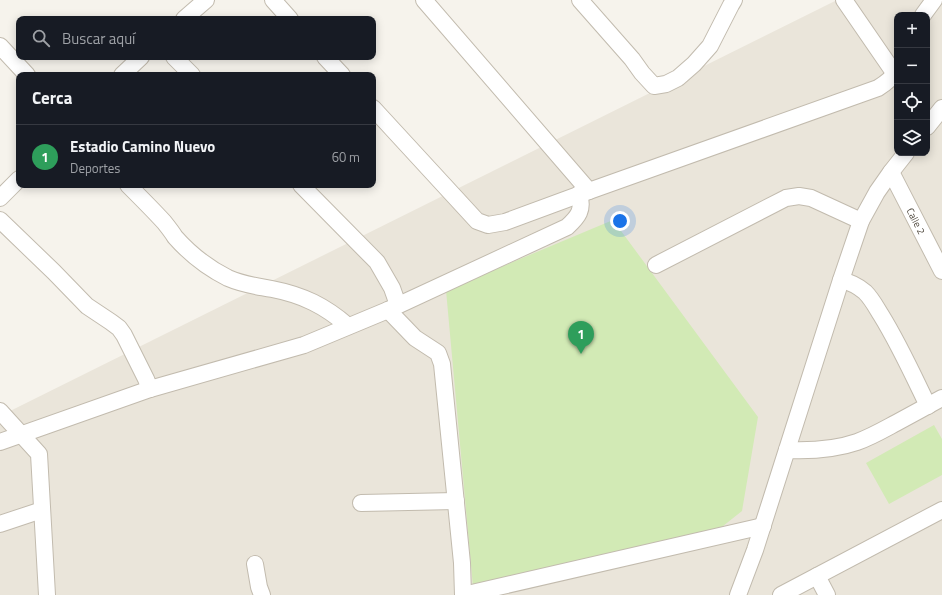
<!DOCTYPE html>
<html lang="es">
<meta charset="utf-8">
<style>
:root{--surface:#171b24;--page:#20242c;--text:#f1f3f6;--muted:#9ea1a6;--line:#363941;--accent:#fc3f1d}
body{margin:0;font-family:"Titillium Web",sans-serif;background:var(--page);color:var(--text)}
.controls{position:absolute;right:12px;top:12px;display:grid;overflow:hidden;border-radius:8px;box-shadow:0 2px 10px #0003}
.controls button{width:36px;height:36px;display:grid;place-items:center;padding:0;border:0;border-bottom:1px solid var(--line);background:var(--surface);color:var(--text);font:20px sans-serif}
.you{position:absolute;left:620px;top:221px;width:14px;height:14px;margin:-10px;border:3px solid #fff;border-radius:50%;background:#1a73e8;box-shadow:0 0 0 6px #1a73e833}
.badge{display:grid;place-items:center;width:26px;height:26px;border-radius:50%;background:var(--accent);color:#fff;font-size:13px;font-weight:700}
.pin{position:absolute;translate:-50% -33px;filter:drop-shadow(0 1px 2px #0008)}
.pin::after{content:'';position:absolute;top:21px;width:14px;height:12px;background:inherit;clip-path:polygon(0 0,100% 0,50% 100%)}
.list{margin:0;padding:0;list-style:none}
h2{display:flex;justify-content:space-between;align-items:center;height:52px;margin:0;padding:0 16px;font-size:17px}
h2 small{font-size:13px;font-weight:400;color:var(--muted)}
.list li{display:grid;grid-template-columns:26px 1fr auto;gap:12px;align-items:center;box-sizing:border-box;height:64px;padding:0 16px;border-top:1px solid var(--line)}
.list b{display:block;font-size:15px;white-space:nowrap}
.list p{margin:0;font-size:13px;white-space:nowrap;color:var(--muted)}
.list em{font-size:13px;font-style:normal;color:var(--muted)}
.icon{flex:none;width:22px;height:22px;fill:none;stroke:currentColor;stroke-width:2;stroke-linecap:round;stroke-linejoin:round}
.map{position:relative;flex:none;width:942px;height:595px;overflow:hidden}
.search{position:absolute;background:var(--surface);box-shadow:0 2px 10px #0003;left:16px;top:16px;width:360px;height:44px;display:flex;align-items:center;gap:10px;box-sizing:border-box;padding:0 14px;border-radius:8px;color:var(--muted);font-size:15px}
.panel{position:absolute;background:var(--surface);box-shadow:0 2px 10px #0003;left:16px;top:72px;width:360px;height:116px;border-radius:8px}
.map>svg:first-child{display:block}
.residential{fill:#eae5da;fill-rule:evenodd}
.green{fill:#d2eab5}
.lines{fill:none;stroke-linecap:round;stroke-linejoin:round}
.minor-casing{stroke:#c2bbae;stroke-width:18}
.minor{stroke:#fff;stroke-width:16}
.labels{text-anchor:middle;stroke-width:3.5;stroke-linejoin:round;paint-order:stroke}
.street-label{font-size:10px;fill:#4b4439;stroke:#fff}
</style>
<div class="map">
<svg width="942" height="595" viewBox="0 0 942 595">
<rect width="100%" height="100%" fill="#f6f3ec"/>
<path class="residential" d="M837 0H942V595H0V416ZM897 15H927V153H897Z"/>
<path class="green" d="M613 220 758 417 742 511 718 530 473 587 446 290Z
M934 425 942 439V475L889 504 866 463Z"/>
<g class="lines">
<g class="minor-casing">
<g id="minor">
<path d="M273 0 290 19"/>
<path d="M424 0 589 191"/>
<path d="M580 0 632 59 642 73 654 86 666 84 678 78 694 64 710 46 731 5 734 0"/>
<path d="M844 0 897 77"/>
<path d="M923 15 934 0"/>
<path d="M184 19 206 0"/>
<path d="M0 46 27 75"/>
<path d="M174 57 192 75"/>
<path d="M325 57 342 75"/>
<path d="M122 75 141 57"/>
<path d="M373 108 477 221 488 225 505 222 589 191 878 88C886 83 893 78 897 70"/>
<path d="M927 127 942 108"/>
<path id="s1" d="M891 172 942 271"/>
<path d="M128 185C140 197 153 210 164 222 168 227 172 232 175 237 190 254 208 268 228 278 244 285 256 286 272 289 303 295 325 306 348 326"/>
<path d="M301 185 377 262 392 288 398 305"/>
<path d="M0 198 19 179"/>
<path d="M0 220 54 272 87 306 111 322 119 328 124 335 146 379 150 389"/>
<path d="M656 265 786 198 799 196 811 198 861 221"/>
<path d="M841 280C850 282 858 286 865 292 872 299 876 307 881 315 899 344 913 375 928 406"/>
<path d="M388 310 415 338 438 353 442 364 462 563 463 595"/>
<path d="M0 411 39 454 47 595"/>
<path d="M0 442 150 389 304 345 388 310 567 227C578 217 584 210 579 194"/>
<path d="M787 450C811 451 834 450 857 442 871 437 883 430 896 423 911 415 927 406 942 398"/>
<path d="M361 503 456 501"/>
<path d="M0 524 42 510"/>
<path d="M255 564 259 587 262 595"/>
<path d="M817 576 827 595"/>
<path d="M463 595 763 526"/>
<path d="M738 595 755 550 841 280 861 221 877 192 891 172 906 153"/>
<path d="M781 595 942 510"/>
</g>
</g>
<use href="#minor" class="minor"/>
</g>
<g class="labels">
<g class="street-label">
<text dy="4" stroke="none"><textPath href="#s1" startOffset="55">Calle 2</textPath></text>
</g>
</g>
</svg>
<div class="controls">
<button>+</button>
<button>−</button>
<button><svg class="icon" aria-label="locate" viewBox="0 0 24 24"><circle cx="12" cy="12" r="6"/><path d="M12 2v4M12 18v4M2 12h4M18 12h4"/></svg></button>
<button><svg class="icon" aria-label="layers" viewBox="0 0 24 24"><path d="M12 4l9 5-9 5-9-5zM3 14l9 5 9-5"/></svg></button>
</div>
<div class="you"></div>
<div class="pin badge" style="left:581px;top:354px;background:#2e9e5b">1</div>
<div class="search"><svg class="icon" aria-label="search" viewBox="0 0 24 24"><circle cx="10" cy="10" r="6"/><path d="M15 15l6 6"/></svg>Buscar aquí</div>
<section class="panel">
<h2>Cerca<small></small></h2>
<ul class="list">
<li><span class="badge" style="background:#2e9e5b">1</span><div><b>Estadio Camino Nuevo</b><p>Deportes</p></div><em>60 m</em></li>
</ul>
</section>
</div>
